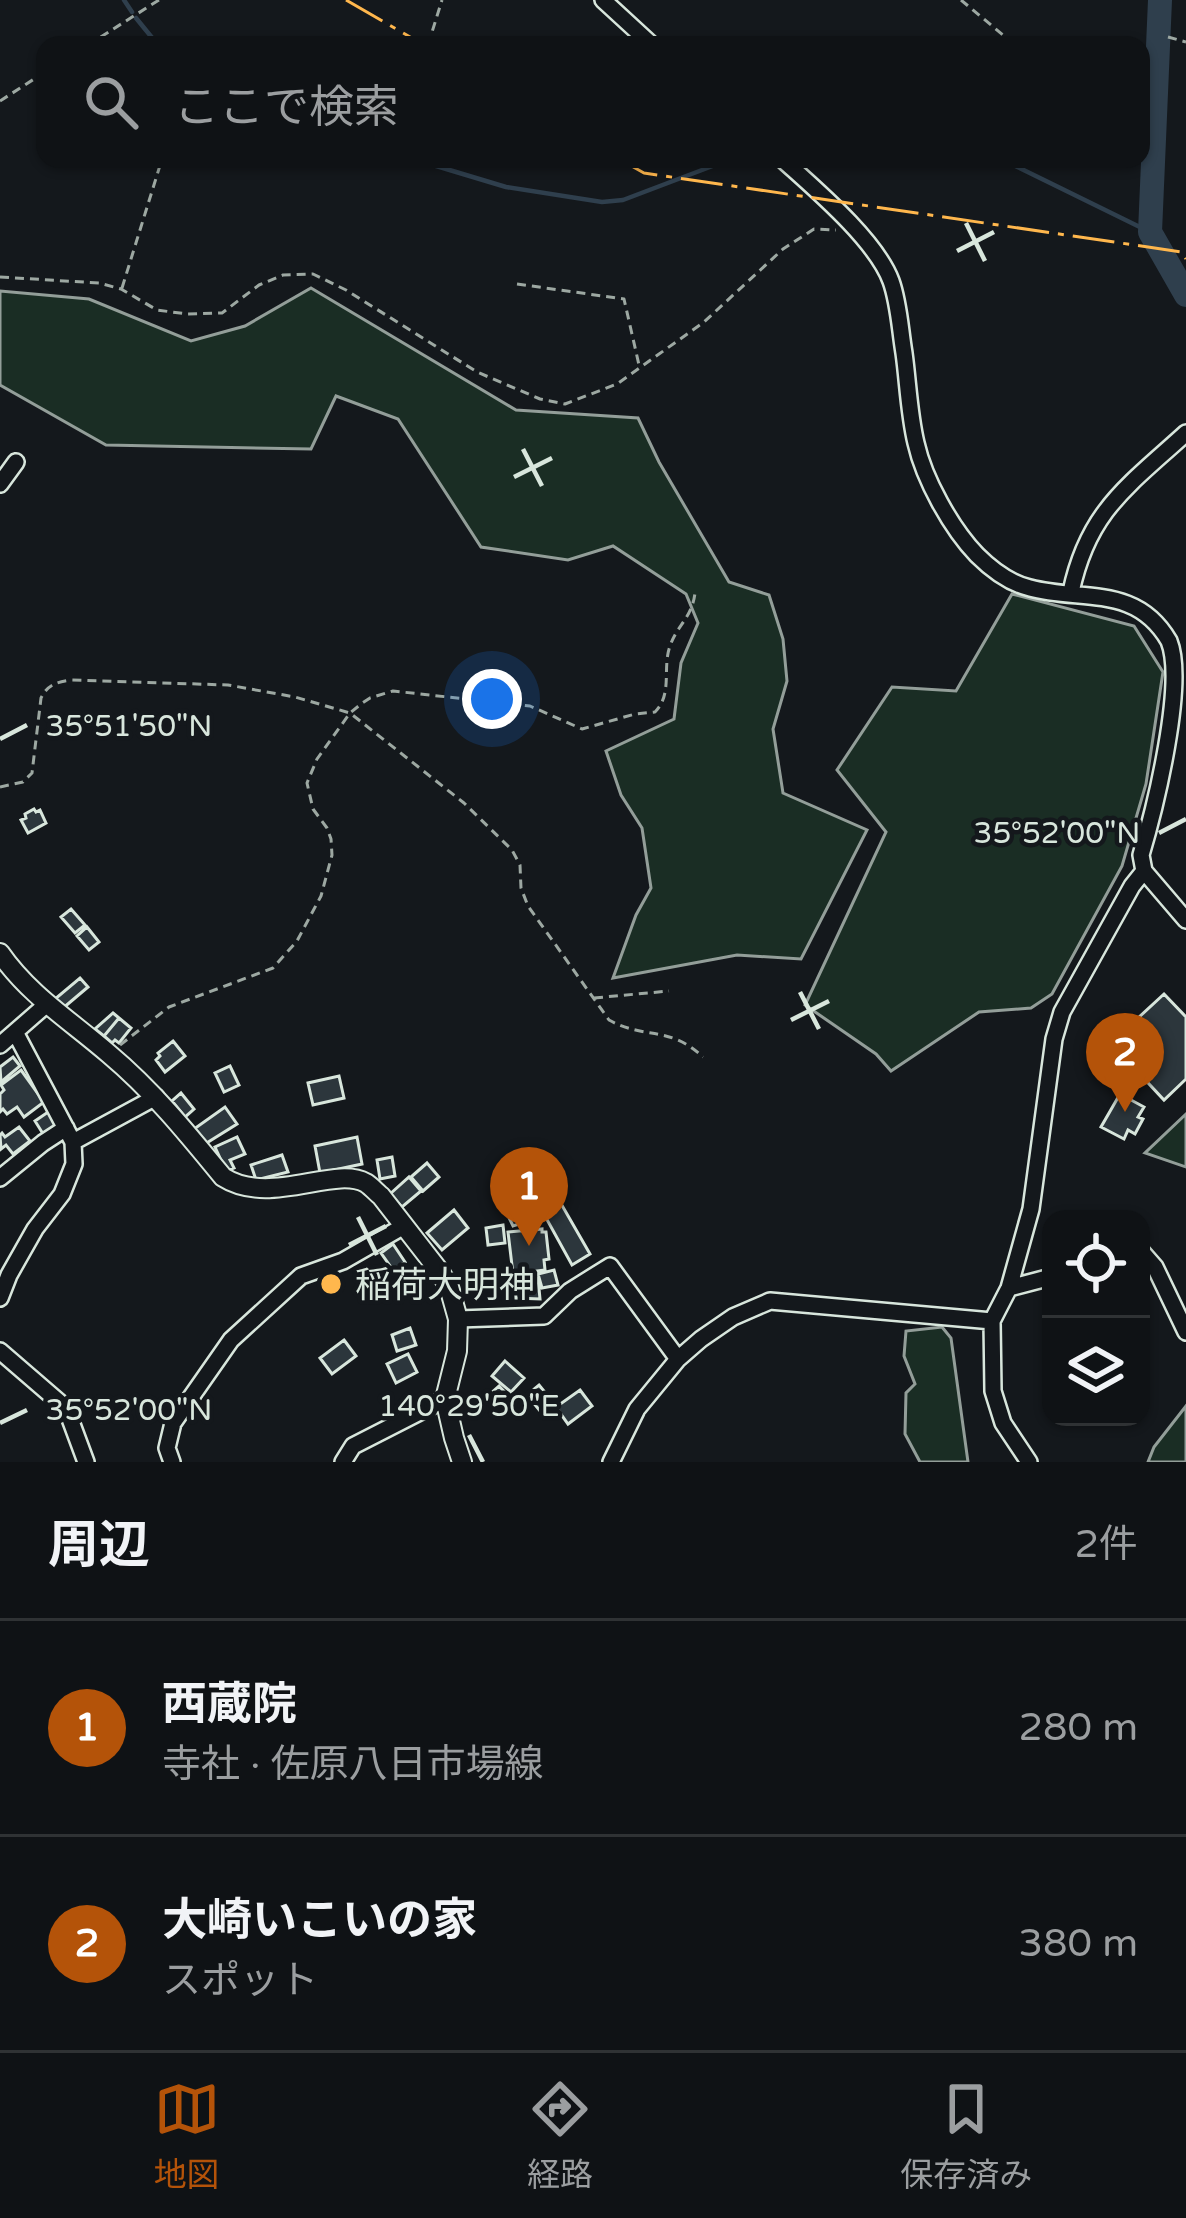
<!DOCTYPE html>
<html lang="ja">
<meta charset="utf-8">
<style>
:root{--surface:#0f1215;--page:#181b1e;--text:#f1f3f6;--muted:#9b9ea0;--line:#2f3234;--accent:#b45309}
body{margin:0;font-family:"Varela Round","Noto Sans JP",sans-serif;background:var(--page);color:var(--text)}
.controls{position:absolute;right:36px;bottom:36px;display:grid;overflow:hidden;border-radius:24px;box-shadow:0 3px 9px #0004}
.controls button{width:108px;height:108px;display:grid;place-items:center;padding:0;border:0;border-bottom:3px solid var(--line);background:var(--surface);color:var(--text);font:60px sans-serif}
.you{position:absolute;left:492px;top:699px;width:42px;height:42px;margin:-30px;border:9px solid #fff;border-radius:50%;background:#1a73e8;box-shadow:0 0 0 18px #1a73e833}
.badge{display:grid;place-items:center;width:78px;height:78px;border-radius:50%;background:var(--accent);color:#fff;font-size:39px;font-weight:700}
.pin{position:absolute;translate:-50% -99px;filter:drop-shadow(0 3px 6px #0008)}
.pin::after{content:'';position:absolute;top:63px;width:42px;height:36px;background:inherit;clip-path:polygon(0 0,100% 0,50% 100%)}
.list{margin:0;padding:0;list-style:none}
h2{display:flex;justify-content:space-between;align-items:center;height:156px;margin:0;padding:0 48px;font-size:51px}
h2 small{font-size:39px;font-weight:400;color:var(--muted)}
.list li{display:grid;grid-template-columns:78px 1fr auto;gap:36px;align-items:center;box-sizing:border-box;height:216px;padding:0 48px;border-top:3px solid var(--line)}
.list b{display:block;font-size:45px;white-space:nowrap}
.list p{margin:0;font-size:39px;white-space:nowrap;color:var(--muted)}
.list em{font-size:39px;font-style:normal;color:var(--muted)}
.icon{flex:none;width:66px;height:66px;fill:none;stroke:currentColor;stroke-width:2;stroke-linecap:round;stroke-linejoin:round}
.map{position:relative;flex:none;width:1186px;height:1462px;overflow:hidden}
.search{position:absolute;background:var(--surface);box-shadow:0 3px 9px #0004;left:36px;right:36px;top:36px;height:132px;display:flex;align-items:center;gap:30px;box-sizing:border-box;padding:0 42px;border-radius:24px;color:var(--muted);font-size:45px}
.sheet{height:588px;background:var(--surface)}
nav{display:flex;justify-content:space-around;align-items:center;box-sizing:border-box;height:168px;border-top:3px solid var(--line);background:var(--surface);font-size:33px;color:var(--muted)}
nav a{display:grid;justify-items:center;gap:6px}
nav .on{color:var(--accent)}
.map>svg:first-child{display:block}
.green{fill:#1a2d24;stroke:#939e99;stroke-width:3}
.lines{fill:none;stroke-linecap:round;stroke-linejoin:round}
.stream{stroke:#2f3f4d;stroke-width:4.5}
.river{stroke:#2f3f4d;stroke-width:24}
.building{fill:#2c363c;stroke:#d8e6dc;stroke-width:3}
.minor-casing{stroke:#d8e6dc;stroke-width:20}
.major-casing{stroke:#d8e6dc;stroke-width:22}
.path{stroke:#9da8a2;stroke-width:3;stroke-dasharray:9 6;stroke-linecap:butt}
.minor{stroke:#14181c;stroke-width:15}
.major{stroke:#14181c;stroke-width:18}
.power{stroke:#ffb74d;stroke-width:3;stroke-dasharray:42 9 6 9;stroke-linecap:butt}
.ticks{fill:none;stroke:#d8e6dc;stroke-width:4.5}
.poi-dot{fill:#ffb74d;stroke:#14181c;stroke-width:4.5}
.labels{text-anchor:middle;stroke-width:9;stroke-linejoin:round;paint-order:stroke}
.poi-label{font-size:36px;fill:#d8e6dc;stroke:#14181c;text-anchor:start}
.ticks-label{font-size:30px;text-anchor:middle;fill:#d8e6dc;stroke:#14181c;stroke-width:9;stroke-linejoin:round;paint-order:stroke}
</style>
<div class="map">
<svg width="1186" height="1462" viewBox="0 0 1186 1462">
<rect width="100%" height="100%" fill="#14181c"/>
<path class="green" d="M311 288 516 410 638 418 659 462 729 582 769 595 783 639 787 681 773 729 783 793 867 830 801 959 737 955 613 978 636 915 651 888 642 828 621 795 606 751 674 719 681 663 698 623 686 594 613 546 568 560 481 547 398 419 336 396 311 449 106 445 0 385V291L89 299 191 341 245 326Z
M1012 594 1134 626 1163 672 1146 784 1122 866 1052 994 1031 1008 979 1012 891 1071 876 1054 805 1005 886 832 837 770 892 687 956 691Z
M1186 1114V1167L1145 1153Z
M942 1327 951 1338 968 1462H920L905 1434 906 1393 915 1384 904 1356 906 1331Z
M1186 1406V1462H1148L1154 1447Z"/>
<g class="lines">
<path class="stream" d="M124 0 132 12
M136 18 158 45
M413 159 506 187 602 202 623 200 731 159
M1001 159 1150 232"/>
<path class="river" d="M1160 0 1150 232 1186 295"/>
</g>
<path class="building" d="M34 809 36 812 40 810 46 823 28 833 21 820 26 818 25 814Z
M71 909 85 925 75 933 61 917Z
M87 927 99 942 89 950 77 936Z
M80 978 88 987 62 1009 55 999Z
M1164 994 1186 1017V1079L1164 1100 1111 1043Z
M113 1013 119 1018 104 1036 95 1029Z
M119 1018 131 1028 119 1043 115 1040 112 1043 104 1036Z
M173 1041 185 1056 165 1072 156 1060 160 1056 158 1053Z
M13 1057 20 1066 1 1082 0 1067Z
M230 1066 239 1085 224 1092 215 1073Z
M21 1070 44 1102 24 1117 17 1107 7 1114 3 1109 0 1112V1094L4 1090 1 1085Z
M339 1076 344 1098 313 1105 308 1083Z
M181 1093 194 1109 185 1117 172 1101Z
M1120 1094 1144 1107 1138 1117 1143 1119 1135 1134 1128 1130 1124 1139 1101 1127Z
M225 1107 237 1124 205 1144 194 1129Z
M51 1110 61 1126 45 1137 35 1121Z
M19 1127 30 1141 13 1154 6 1145 1 1149 0 1135 2 1133 5 1137Z
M237 1137 245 1154 230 1160 234 1168 226 1171 215 1147Z
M357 1137 362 1164 320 1173 315 1146Z
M282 1155 288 1172 256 1180 251 1165Z
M392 1157 395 1176 380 1179 377 1160Z
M427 1163 439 1177 423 1191 411 1177Z
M409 1177 421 1191 402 1207 390 1194Z
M552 1188 590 1254 572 1265 545 1216 513 1226 502 1203Z
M454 1210 468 1228 442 1250 427 1233Z
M503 1225 505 1243 488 1245 486 1228Z
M542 1229V1232H546L549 1259 544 1260 545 1270 513 1274 508 1232Z
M393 1244 405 1262 393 1270 381 1253Z
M554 1270 558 1285 542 1288 538 1274Z
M538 1278 540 1299 516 1298 515 1280Z
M410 1328 416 1345 397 1351 392 1335Z
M344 1340 356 1356 332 1374 320 1358Z
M408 1354 417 1372 396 1383 387 1364Z
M505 1361 524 1378 511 1392 492 1376Z
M539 1385 552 1401 540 1411 527 1395Z
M499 1386 514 1402 506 1410 490 1394Z
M580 1390 592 1406 568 1424 556 1407Z"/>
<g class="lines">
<g class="minor-casing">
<path id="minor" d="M603 0 652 45
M782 159C814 188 876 240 891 281 899 303 900 329 904 353 908 382 909 414 916 443 924 479 951 528 977 555 992 570 1009 583 1030 588 1082 602 1136 584 1169 641 1186 683 1155 808 1141 855L1144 871 1186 920
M0 484 16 462
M1071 592C1088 511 1128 486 1186 433
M0 1045 47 1004
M73 1142 156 1097
M0 1178 43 1143 66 1128
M1141 1251 1155 1267 1186 1332
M1009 1288 1051 1277
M0 1298 9 1275 35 1229 62 1194 74 1164 73 1142 15 1032
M458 1319 544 1316 570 1291 610 1266 678 1359
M0 1351 66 1408 86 1462
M172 1462 167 1448 173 1423 231 1340 301 1276 343 1261 404 1226
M343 1462 353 1446 445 1399
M611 1462 637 1409 678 1359 701 1339 733 1317 770 1301 992 1321
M1029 1462 1003 1423 993 1391 992 1321 1009 1288 1031 1209 1054 1039 1062 1012 1132 886 1144 871"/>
</g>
<g class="major-casing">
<path id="major" d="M0 953C29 995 71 1021 109 1054 152 1090 187 1133 223 1177 270 1207 334 1165 366 1183 371 1186 377 1193 381 1196L440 1272 449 1287 458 1319 457 1351 445 1399 454 1438 462 1462"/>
</g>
<path class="path" d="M961 0 1015 45
M1168 37 1186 42
M88 45 159 0
M428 45 442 0
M0 101 45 72
M1141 150 1145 153
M0 277 99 283 121 289 157 310 187 314 222 313 259 285 283 275 313 274 346 290 477 372 540 399 565 404 617 384 704 322 783 249 814 229 836 230
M517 284 624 299 639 365
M122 288 162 159
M0 787 23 782 32 773 41 698C48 684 57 682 72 680L228 685 295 697 350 713 464 803 512 850 520 865 521 888 528 906 609 1020C645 1040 669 1025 703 1057
M594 998 669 991
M120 1045 169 1007 273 968 297 941 321 896 332 855 331 839 327 828 313 809 307 783 317 759 350 713 361 704 370 698 393 691 530 706 582 729 635 714 655 712C673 694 662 668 670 646 677 625 692 618 695 593"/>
<use href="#minor" class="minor"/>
<use href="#major" class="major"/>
<path class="power" d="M346 0 424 45
M619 159 644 173 1182 252 1186 259"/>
</g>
<path class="ticks" d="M966 223 985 261M957 251 994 232M523 449 542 486M514 477 552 458M0 739 27 725M1159 833 1186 819M800 992 819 1029M791 1020 829 1001M358 1217 377 1255M349 1245 386 1226M0 1423 27 1410M469 1435 483 1462"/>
<circle class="poi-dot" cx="331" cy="1284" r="12"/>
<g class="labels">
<g class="poi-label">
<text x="355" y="1297">稲荷大明神</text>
</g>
</g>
<g class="ticks-label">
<text x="129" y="736">35°51'50"N</text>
<text x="1057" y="843">35°52'00"N</text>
<text x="469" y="1416">140°29'50"E</text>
<text x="129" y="1420">35°52'00"N</text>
</g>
</svg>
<div class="controls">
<button><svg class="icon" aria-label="locate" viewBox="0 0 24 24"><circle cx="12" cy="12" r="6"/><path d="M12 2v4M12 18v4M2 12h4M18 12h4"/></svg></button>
<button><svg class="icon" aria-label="layers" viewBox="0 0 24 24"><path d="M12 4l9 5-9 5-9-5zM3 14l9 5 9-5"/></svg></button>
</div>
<div class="you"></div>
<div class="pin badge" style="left:529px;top:1246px">1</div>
<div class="pin badge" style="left:1125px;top:1112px">2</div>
<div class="search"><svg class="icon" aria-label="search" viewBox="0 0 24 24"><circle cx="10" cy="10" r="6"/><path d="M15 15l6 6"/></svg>ここで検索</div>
</div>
<section class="sheet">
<h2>周辺<small>2件</small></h2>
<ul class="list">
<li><span class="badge">1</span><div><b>西蔵院</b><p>寺社 · 佐原八日市場線</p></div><em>280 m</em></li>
<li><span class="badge">2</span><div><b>大崎いこいの家</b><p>スポット</p></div><em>380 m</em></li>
</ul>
</section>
<nav>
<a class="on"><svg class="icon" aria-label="map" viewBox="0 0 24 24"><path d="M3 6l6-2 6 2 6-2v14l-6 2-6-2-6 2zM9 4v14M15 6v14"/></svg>地図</a>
<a><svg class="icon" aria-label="directions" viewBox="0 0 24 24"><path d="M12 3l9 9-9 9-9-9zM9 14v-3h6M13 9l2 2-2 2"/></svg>経路</a>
<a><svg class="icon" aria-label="saved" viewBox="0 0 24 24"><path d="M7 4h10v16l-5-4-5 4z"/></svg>保存済み</a>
</nav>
